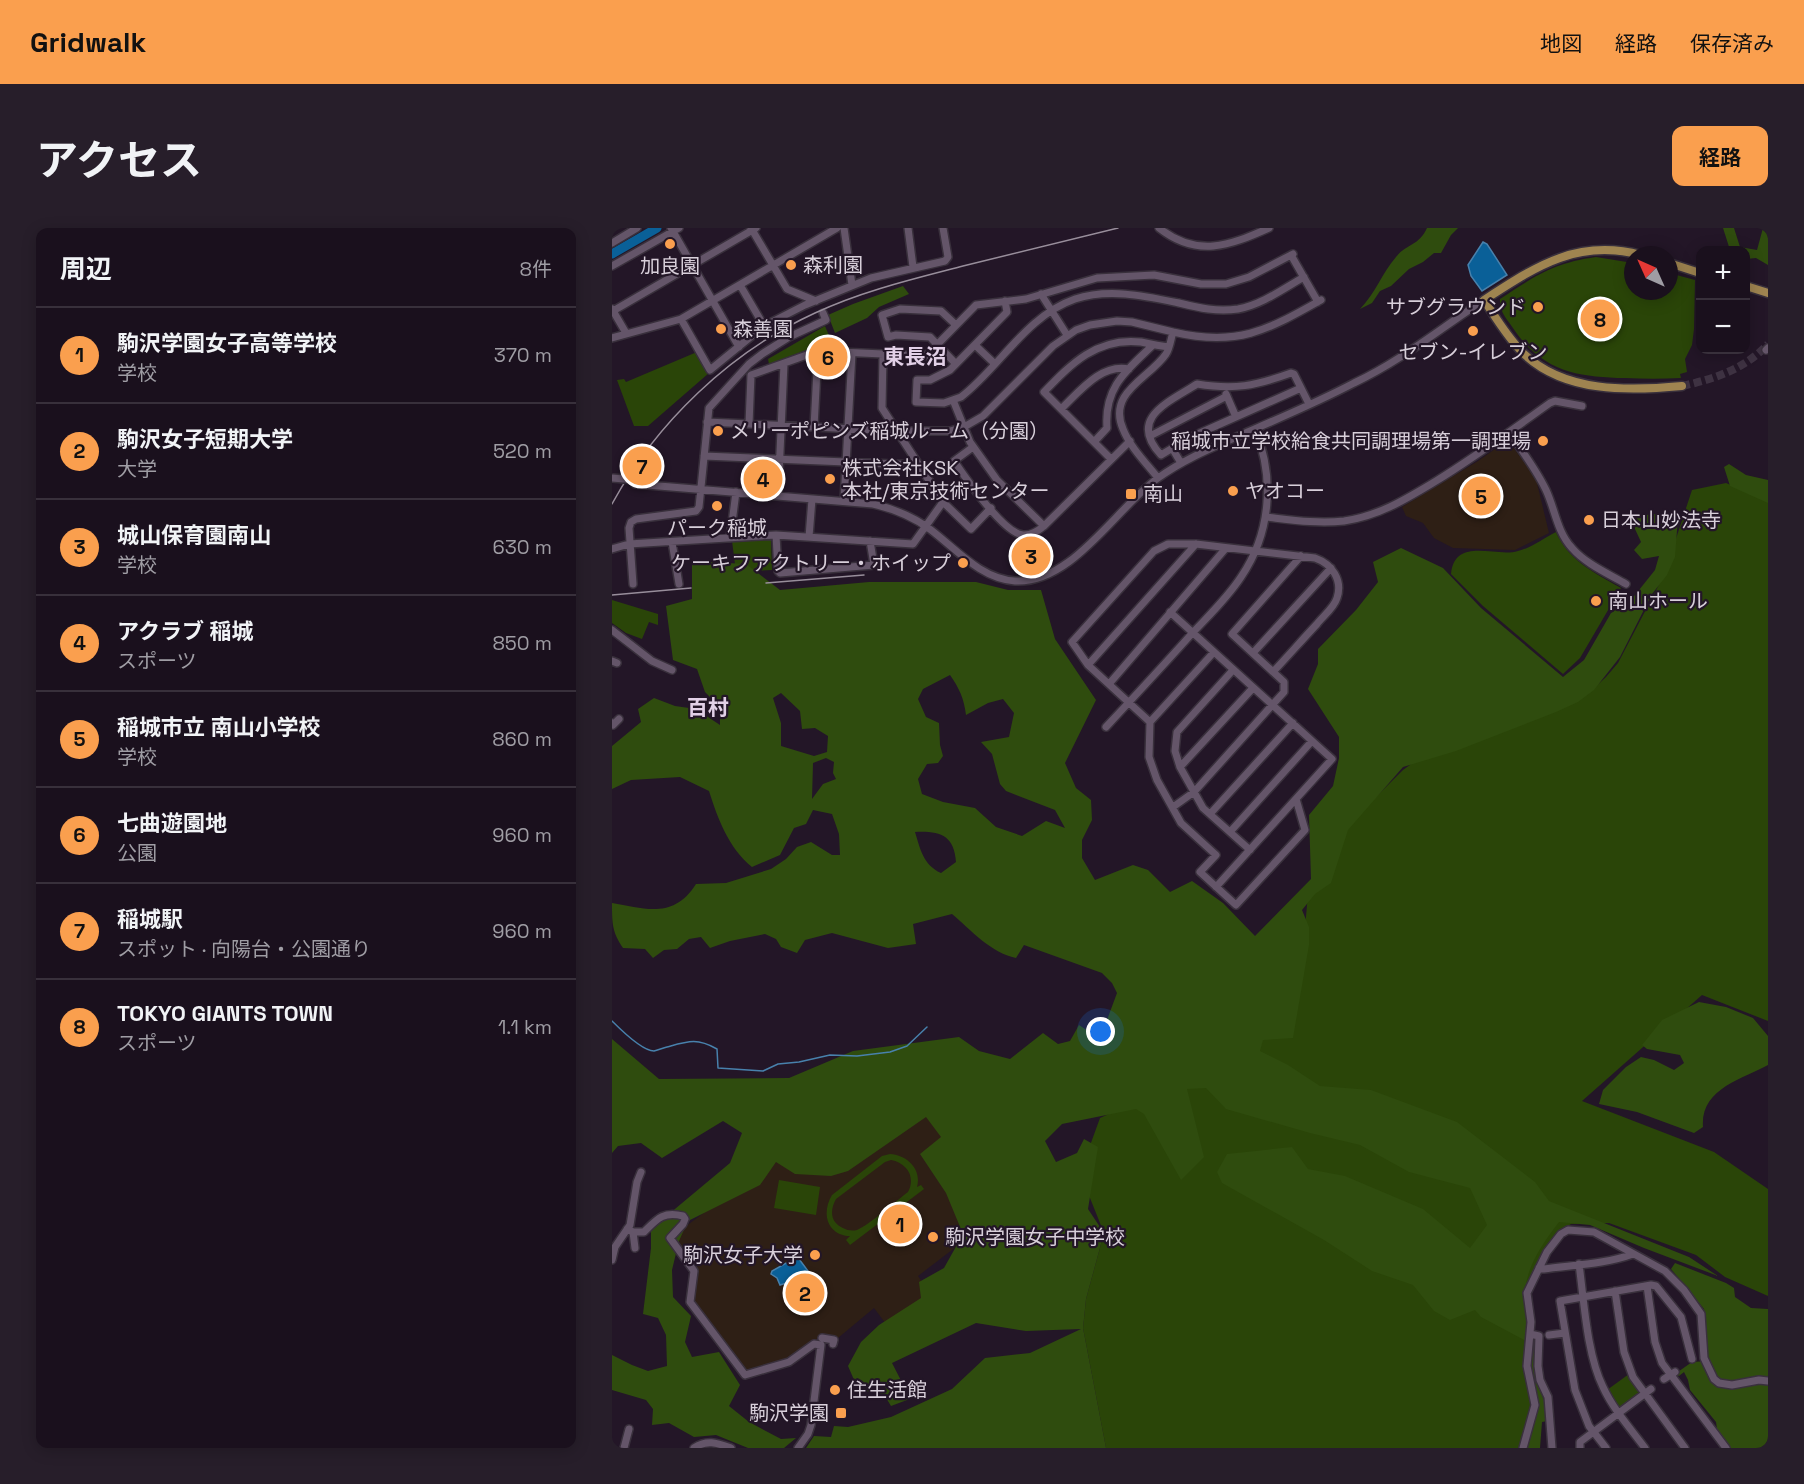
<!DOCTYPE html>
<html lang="ja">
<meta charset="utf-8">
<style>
:root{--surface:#1a101d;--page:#271e2a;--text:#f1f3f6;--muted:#9f9da4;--line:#38303b;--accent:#fa9f4e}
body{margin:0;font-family:"Space Grotesk","Noto Sans JP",sans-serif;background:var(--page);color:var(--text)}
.controls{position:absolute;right:18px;top:18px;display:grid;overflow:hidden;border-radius:12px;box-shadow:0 3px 15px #0003}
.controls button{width:54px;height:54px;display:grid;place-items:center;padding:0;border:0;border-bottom:2px solid var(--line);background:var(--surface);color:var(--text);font:30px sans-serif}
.compass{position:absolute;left:1012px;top:18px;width:54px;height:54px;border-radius:50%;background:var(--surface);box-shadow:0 3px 15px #0003;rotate:315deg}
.you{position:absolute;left:489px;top:804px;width:21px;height:21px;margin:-15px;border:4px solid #fff;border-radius:50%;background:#1a73e8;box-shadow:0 0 0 9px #1a73e833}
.badge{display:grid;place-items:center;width:39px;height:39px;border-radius:50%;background:var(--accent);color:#111;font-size:20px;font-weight:700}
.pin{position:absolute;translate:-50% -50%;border:3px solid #fff;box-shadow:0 2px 6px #0006}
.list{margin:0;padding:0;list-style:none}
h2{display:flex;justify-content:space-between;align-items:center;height:78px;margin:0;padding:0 24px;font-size:26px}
h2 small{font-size:20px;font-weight:400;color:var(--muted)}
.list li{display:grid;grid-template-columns:39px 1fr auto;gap:18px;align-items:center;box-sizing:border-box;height:96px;padding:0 24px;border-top:2px solid var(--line)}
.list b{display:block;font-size:22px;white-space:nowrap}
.list p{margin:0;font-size:20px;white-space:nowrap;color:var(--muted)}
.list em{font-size:20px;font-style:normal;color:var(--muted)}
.map{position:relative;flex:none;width:1156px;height:1220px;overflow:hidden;border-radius:12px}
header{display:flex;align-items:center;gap:36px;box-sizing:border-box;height:84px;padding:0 30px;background:var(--accent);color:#111}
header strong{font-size:28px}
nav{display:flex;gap:33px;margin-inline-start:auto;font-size:21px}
.intro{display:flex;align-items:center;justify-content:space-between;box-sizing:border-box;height:144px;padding:0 36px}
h1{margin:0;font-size:42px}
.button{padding:15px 27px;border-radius:12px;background:var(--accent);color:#111;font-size:21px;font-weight:700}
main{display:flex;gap:36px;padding:0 36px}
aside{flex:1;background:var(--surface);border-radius:12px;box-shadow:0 3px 15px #0003}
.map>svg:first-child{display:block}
.education{fill:#2e1f15}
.green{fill:#2a4508;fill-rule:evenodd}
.forest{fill:#2f4c0e;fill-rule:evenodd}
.water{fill:#0a6098;stroke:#4881ac;stroke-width:1.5}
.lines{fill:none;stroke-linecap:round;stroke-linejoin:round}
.stream{stroke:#4881ac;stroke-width:1.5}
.river{stroke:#0a6098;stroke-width:9}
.major-tunnel{stroke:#3e3242;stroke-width:8;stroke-dasharray:8 4;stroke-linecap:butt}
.minor-casing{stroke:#39303c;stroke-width:10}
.major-casing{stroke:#39303c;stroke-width:11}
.minor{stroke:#645569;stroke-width:7}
.major{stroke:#9f8450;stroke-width:8}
.rail{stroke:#988e9b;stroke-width:1.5}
.minor-bridge-casing{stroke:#39303c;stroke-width:10;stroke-linecap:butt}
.minor-bridge{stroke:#645569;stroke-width:7}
.poi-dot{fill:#fa9f4e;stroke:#231627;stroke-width:2}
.labels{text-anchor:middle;stroke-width:4.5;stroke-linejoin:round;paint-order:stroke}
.poi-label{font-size:20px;fill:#d8cfda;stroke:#231627;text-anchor:start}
.neighbourhood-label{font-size:21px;font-weight:bold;fill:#e2d0e7;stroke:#231627}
</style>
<header>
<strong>Gridwalk</strong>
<nav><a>地図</a><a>経路</a><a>保存済み</a></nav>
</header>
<div class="intro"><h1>アクセス</h1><a class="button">経路</a></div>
<main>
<aside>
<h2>周辺<small>8件</small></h2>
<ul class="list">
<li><span class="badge">1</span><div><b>駒沢学園女子高等学校</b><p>学校</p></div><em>370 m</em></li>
<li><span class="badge">2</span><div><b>駒沢女子短期大学</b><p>大学</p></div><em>520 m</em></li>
<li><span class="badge">3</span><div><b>城山保育園南山</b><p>学校</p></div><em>630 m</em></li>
<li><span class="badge">4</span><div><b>アクラブ 稲城</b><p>スポーツ</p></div><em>850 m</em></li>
<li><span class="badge">5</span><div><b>稲城市立 南山小学校</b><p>学校</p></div><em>860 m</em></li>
<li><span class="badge">6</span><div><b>七曲遊園地</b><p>公園</p></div><em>960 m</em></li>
<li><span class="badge">7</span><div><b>稲城駅</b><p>スポット · 向陽台・公園通り</p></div><em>960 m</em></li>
<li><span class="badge">8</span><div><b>TOKYO GIANTS TOWN</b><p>スポーツ</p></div><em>1.1 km</em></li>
</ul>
</aside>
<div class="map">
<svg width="1156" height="1220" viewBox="0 0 1156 1220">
<rect width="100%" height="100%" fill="#231627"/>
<path class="education" d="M896 212 924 251 937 305 903 322 841 320 822 310 811 295 794 288 790 279 866 233Z
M311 882 335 911 339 964 357 1009 306 1048 320 1068 277 1100 262 1080 226 1110H206L176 1133 136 1144 132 1142 81 1074 85 1043 61 1008 162 932Z"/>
<path class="green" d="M984 29 1021 35V63H1057V45L1083 52 1082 101 1080 117 1073 131 1075 144 1068 146 1069 150C1050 151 1032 151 1013 150 967 149 932 144 903 103 896 92 887 85 888 71 923 48 941 35 984 29Z
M213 98 221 117 205 118 157 136 156 131Z
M85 124 97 145 36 198H22L5 152 12 151 14 154Z
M1114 255 1156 273V793L1090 767 970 873 1102 924 1156 961V1068L1113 1049 1084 1027 997 995 959 996 946 1005 914 1057 912 1145 920 1176 908 1220H494L471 1100 474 1071 492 1005 468 945 488 890 565 855 691 722 696 666 723 610 791 542 810 528 976 466 994 449 1006 435 1052 347 1080 262Z
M944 304C957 333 983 345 1009 360L968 430 951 446 871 378 839 346C843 308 884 330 906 323 919 320 932 310 944 304Z
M159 312 160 342 124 344 120 313Z
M0 372 46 386V397L37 394 30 411 14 405 0 395Z
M278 926C295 927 310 941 305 959L309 957 312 961 238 1017 234 1012 238 1008C215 1007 209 985 220 967L270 928ZM279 932C295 935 304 949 296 964 284 973 257 997 245 1002 237 1004 228 1000 223 994 218 987 220 978 224 971L273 934Z
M167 952 208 959 204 987 162 980Z
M1017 1146 1028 1166 1007 1180 995 1162Z"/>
<path class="forest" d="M815 0H846L839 7 829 25H822L811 34 797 41 779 58 768 63 760 75 748 81C763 66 770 45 784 29 794 16 807 18 815 0Z
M1111 0H1122L1128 19 1145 22 1151 0H1156V37L1144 30 1134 31V22H1118Z
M291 58 297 66 267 79 255 90 223 105 216 87 241 76Z
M1117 236 1134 247 1156 252V275L1118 258 1112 239Z
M1044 286 1066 289 1063 329 1055 347 1040 366 1008 429 982 462 966 474 944 484 844 523 791 539 736 602 719 655 703 666 690 682 697 699V717L681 810 651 812 648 823 676 837 708 858 759 862 845 894 923 954 937 973 1077 1029 1106 1048 1032 1020 978 997 947 994C931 1015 916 1036 913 1062 911 1076 916 1095 916 1110L925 1112 922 1140 925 1154 932 1172 935 1193 930 1194 928 1220H915L918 1202 926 1179 925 1166 918 1137V1115L869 1089 863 1082 838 1092 822 1083 801 1057 760 1043 712 1012 610 955 605 944 615 926 680 919 696 941 733 948 811 981 858 1020 875 997 858 960 797 944 748 917 698 905 614 881 594 860 575 861 592 929 569 952 532 886 524 881 450 896 433 913 444 934 465 925 472 911 486 919 476 981 492 1005 474 1071 471 1100 494 1220H194L202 1208 219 1209 222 1198 236 1199 279 1189 340 1161 373 1130 418 1125 469 1101 414 1103 364 1095 280 1135 297 1168 295 1172 279 1178 273 1168 246 1161 236 1138 249 1114 267 1097 309 1070 307 1054 332 1040 351 1006 334 965 308 926 329 909 314 889 236 943 219 948 183 946 164 934 148 957 78 992 75 995 67 1013 60 1042 61 1069 79 1088 73 1114 80 1129 107 1124 128 1157 117 1178 137 1194 169 1211 184 1210 172 1220H136L104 1207 82 1209 57 1195 40 1197 41 1181 34 1172 0 1162V1127L20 1137 36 1143 55 1138 54 1107 46 1090 31 1086 39 1020V1001L118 935 130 905 111 893 50 930 29 915 6 918 0 925V811L47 851 177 850 241 823 347 809 367 823 398 831 431 805 446 816 458 813 467 797 479 805 492 800 505 765 500 755 490 745 412 717 404 730C379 725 359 702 340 686L301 696 304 716 276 720 220 705 193 712 185 725 169 719 164 711 153 706 118 713 98 720 89 709 77 711 65 721 52 722 41 730 33 721 11 720C0 704 0 695 0 675 34 681 62 691 84 656L114 655 159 641 174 631 185 619 199 614 220 627H228L227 606 220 586 201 582 194 596 182 600 168 627 140 639C116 619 106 591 97 563L68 549 19 552 0 561V518L29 494 26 481 42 470 63 478 84 481 108 497V479L93 464 85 441 61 432 54 378 80 371V333L134 336 168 362 257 354H364L396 362H429L443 411 484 472 453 535 464 560 479 572 480 592 470 612V630L483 652 521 637 536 642 558 664 580 653 611 675 643 708 699 651 697 587 721 558 727 530V509L696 461 706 436V421L744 382 766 354 761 334 789 320 831 340 869 380 951 449 972 432 999 385 1019 372 1043 342 1047 328 1030 331 1022 322 1029 314 1023 301V288ZM338 447C347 460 352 470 354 487L376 475 391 471 402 485 397 509 369 514 380 526 388 556 394 563 443 582 453 600 434 593 410 608 384 599 363 580 331 574 310 566 306 551 315 536 326 535 331 528 328 517 327 495 314 489 306 471 311 461ZM169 465 188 483 190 501 203 500 216 508 215 524 202 528 169 518V495L161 470ZM214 530 222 534 221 545 224 551 211 556 200 571 201 535ZM303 604C328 603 342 607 344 634L329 645C311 637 308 620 303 604Z
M1087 774 1114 779 1141 790 1156 808V837C1130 851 1088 861 1091 899L1082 905 1025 884 987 876 991 862 1014 839 1029 829 1042 832 1062 842 1072 835 1068 827 1035 821 1030 817 1050 792Z
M1063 1035 1114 1055 1122 1060 1123 1069 1139 1080 1156 1081V1220H1118L1105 1201 1104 1194 1078 1162 1076 1152 1072 1144 1067 1148 1063 1146 1080 1134 1096 1133V1127L1092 1081 1059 1041Z"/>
<path class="water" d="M871 14 875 16 895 47 870 63 859 48 856 37Z
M184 1027 199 1047 189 1054 184 1052 168 1057 165 1050 159 1046 160 1043 178 1033Z"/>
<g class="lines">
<path class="stream" d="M0 793C8 801 30 823 42 823 46 822 51 820 55 819 77 813 85 810 105 821L106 840 151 843 166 836 187 834 218 827 245 828 278 824 295 818 315 799"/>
<path class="river" d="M0 26 45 0"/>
<path class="major-tunnel" d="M1070 158C1102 151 1133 141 1156 116"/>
<g class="minor-casing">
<path id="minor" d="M59 0 127 119
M139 0 175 61 204 73
M232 0 240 57
M296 0 301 39
M547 0C585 30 617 18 657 0
M0 15 25 0
M679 27 706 74
M0 38 67 0
M128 57 152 98
M429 66 455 107
M393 73 395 84 338 142 318 152H305L304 174 332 175 349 169C388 139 414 88 463 71 497 60 533 68 567 75 587 80 605 84 626 81 649 77 671 61 692 49
M0 81 14 105
M1 83 144 0
M69 91 98 142 152 98 193 77 259 50 333 33 336 29 331 0
M344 97 329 83 288 81 270 87 276 109 284 107 318 109 344 136
M561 104C625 119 654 103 709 72
M0 110 69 91 225 0
M363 117 383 136
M1154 122 1156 120
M271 126 314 128 364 77 414 71 485 50 542 47 589 56H614L637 49 681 26
M689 160 579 209 549 227C515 190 557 174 585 156 623 162 643 158 679 145L682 146 697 176
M614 166 624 189
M341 172 358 214 385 252 432 298
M449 181C467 164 489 135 517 141
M95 194 285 203H338L352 199 371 188 441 118 464 102 478 97 505 93 520 94 561 104C559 110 558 120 554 126 538 150 495 164 511 201 518 219 534 235 546 250
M202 199 206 123
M897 204C910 223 924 241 934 262 943 281 945 304 960 320 974 336 995 345 1014 356
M538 208 615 168
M482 214 495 200C492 159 514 143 541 117
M361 219 342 233C353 249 391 305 411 307 419 308 426 303 432 298L518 213
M560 220 569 235
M92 228 306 237
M499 231 432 164C459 136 485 109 529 114 538 116 547 118 557 119
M23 256 261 276C282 281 302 289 319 302 344 321 369 351 403 353 460 356 503 281 546 250 572 231 602 219 631 206 668 190 706 174 742 155 789 133 829 100 872 72
M166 268 172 136
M232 273 240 125
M331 274 359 301 379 280
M654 289C680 292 706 296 732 293 767 288 794 271 824 253 863 229 900 202 938 175L943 173 970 178
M164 307 166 343 168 345 262 337 258 313
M197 309 200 271
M118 310 124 264
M60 314 67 356
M0 321 17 316 164 307 301 316 331 274 270 180 271 126 206 123 139 147 137 196
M21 356 17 300 19 294 24 291 84 283 87 279 97 180 137 136 150 126 177 109 214 92 211 85
M558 384 720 531 604 659
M0 402 40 433 60 442
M602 424 538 494 537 529 545 552 569 595 604 627 588 644 624 677 693 602 684 571
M641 425 719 340
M0 433 5 435
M476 437 584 316
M621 442 565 504 563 523 568 539 591 580 638 622
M497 456 614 320
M538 494 476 437 460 414 542 323 556 316H584L703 330C720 336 731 352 725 370 722 380 711 388 705 396 690 412 676 428 661 444
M0 495 1 497 7 491
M494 499C521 470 548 441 575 411 593 391 614 372 629 349 659 305 663 250 643 201
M568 539 641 460
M561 579 582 564 672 464V454L620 406 689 328
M598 586 681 495
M618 604 700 513
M15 1001 21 1004H32C45 991 51 983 71 988L73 991 71 996 58 1010 82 1043 78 1074 133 1147 177 1134 202 1116 209 1117 199 1197 196 1206 186 1220
M21 1004 23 1020
M0 1032 3 1019 18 997 25 954 29 944
M967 1036C972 1073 975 1127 991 1159 1001 1181 1018 1200 1033 1220
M927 1040 932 1041C961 1037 994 1036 1021 1026
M1035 1058 1043 1114 1050 1135 1114 1220
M1003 1063 1012 1124 1021 1149 1073 1220
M918 1106 927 1108 926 1138 928 1152 936 1169 940 1220
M937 1107 953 1105
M210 1110 222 1112 221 1116
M1052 1151 1063 1144
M12 1220 17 1201
M82 1220C95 1211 105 1215 119 1220
M911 1220 923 1177 915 1138 919 1094 915 1065 935 1024 949 1006 956 1002 982 1004 1053 1043 1072 1062 1089 1086 1092 1130 1102 1151 1107 1155 1120 1157 1147 1152 1156 1153
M968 1220V1214L1039 1161
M994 1220 977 1198 963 1162 948 1073 1039 1057 1044 1058 1069 1089 1080 1131"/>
</g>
<g class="major-casing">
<path id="major" d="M1029 27C965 10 923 39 872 72 884 90 895 109 911 125 952 165 1017 163 1070 158
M1057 35 1088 45
M1134 58 1156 65"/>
</g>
<use href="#minor" class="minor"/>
<use href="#major" class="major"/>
<path class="rail" d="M0 276C44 195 118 124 203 85 250 63 301 51 351 38 402 26 454 13 506 0
M154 355 252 347
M0 367 79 360"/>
<g class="minor-bridge-casing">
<path id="minor-bridge" d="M0 250 24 252"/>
</g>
<use href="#minor-bridge" class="minor-bridge"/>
</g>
<g class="poi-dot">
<circle cx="58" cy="16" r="6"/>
<circle cx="179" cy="37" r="6"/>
<circle cx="926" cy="79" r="6"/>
<circle cx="109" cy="101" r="6"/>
<circle cx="861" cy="103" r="6"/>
<circle cx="106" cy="203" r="6"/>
<circle cx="931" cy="213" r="6"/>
<circle cx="218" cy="251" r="6"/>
<circle cx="621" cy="263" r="6"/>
<rect x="513" y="260" width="12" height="12" rx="3"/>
<circle cx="105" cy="278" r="6"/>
<circle cx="977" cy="292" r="6"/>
<circle cx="351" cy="335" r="6"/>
<circle cx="984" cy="373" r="6"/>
<circle cx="321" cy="1009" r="6"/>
<circle cx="203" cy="1027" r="6"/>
<circle cx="223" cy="1162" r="6"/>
<rect x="223" y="1179" width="12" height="12" rx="3"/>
</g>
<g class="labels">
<g class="poi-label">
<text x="191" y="44">森利園</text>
<text x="58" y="45" text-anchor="middle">加良園</text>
<text x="914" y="86" text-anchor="end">サブグラウンド</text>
<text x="121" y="108">森善園</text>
<text x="861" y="131" text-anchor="middle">セブン-イレブン</text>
<text x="118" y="210">メリーポピンズ稲城ルーム（分園）</text>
<text x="919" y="220" text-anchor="end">稲城市立学校給食共同調理場第一調理場</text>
<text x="230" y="247">株式会社KSK<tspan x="230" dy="23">本社/東京技術センター</tspan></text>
<text x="633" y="270">ヤオコー</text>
<text x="531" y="273">南山</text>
<text x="989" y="299">日本山妙法寺</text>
<text x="105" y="307" text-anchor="middle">パーク稲城</text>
<text x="339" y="342" text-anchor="end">ケーキファクトリー・ホイップ</text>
<text x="996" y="380">南山ホール</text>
<text x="333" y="1016">駒沢学園女子中学校</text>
<text x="191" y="1034" text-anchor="end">駒沢女子大学</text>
<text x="235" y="1169">住生活館</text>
<text x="217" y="1192" text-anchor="end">駒沢学園</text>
</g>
<g class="neighbourhood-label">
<text x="303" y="136">東長沼</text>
<text x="96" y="487">百村</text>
</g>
</g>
</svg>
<div class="controls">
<button>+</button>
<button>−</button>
</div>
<svg class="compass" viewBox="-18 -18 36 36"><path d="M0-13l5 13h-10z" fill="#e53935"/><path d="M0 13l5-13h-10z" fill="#9f9da4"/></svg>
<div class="you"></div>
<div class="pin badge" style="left:288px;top:996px">1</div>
<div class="pin badge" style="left:193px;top:1065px">2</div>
<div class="pin badge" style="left:419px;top:328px">3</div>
<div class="pin badge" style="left:151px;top:251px">4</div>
<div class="pin badge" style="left:869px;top:268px">5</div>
<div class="pin badge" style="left:216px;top:129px">6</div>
<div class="pin badge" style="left:30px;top:238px">7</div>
<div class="pin badge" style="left:988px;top:91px">8</div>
</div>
</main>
